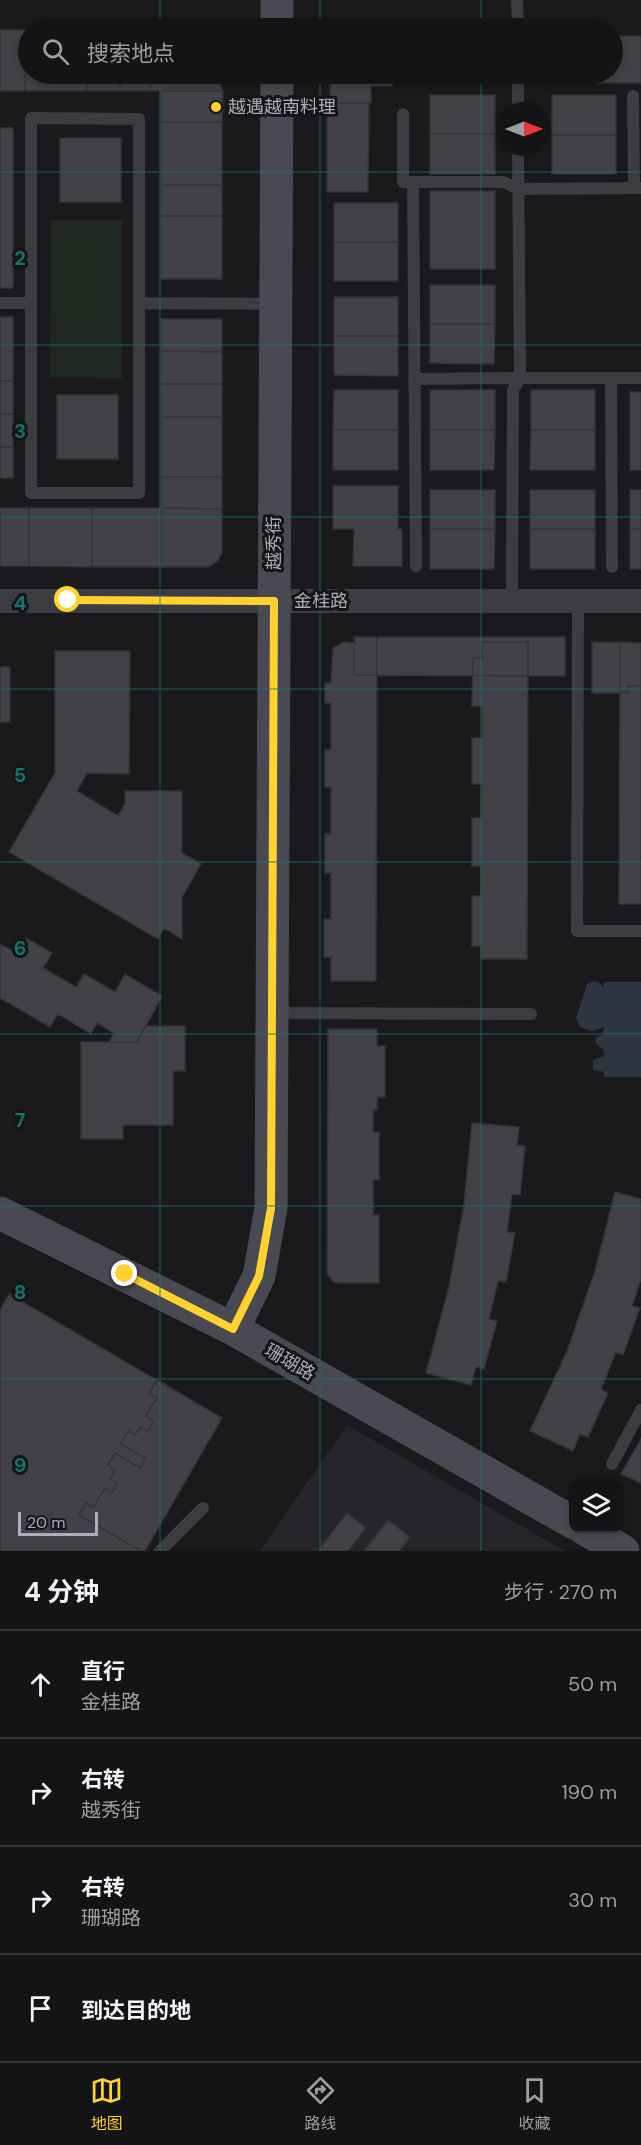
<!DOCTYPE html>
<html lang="zh">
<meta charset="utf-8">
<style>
:root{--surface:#141315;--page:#1d1c1e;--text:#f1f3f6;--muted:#9d9ea0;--line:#333234;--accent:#ffd22f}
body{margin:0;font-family:"DM Sans","Noto Sans SC",sans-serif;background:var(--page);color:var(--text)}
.controls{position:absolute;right:18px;bottom:18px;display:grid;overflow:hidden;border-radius:12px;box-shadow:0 3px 9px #0003}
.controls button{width:54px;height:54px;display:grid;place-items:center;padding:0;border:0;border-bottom:2px solid var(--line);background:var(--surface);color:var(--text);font:30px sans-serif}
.compass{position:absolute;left:497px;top:102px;width:54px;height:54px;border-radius:50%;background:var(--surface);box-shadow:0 3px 9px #0003;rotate:90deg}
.scale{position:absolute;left:18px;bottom:15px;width:80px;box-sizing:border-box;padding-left:6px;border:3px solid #abaebd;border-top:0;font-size:16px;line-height:21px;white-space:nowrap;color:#abaebd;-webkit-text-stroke:4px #151417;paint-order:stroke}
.stop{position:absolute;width:18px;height:18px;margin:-14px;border:4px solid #ffd22f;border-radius:50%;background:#fff}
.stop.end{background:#ffd22f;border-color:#fff;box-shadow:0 2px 6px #0008}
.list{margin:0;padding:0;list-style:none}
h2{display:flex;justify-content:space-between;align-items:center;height:78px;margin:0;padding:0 24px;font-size:26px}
h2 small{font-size:20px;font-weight:400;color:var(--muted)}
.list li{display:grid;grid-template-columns:39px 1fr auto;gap:18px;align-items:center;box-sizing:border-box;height:108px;padding:0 24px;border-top:2px solid var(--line)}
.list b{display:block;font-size:22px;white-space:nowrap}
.list p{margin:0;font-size:20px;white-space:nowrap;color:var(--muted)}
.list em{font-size:20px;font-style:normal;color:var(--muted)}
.icon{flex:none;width:33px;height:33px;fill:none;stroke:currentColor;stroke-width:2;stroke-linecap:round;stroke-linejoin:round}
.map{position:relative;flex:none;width:641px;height:1551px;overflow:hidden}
.search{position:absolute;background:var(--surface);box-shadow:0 3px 9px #0003;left:18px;right:18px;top:18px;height:66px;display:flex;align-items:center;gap:15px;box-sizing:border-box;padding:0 21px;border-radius:33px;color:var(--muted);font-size:22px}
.sheet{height:510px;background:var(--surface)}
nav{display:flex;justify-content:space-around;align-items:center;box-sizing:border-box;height:84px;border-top:2px solid var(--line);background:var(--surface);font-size:16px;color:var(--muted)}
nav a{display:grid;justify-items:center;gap:3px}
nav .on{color:var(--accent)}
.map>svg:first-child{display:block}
.built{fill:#262529}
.green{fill:#1f2821}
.water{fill:#2e3642}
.building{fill:#414147;stroke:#343338;stroke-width:1.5}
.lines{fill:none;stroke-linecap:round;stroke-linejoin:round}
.lane{stroke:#3c3c43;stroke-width:12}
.street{stroke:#3c3c43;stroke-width:24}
.secondary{stroke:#484952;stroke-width:33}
.route{stroke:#ffd22f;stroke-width:8}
.grid{fill:none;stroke:#0f766e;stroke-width:1.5;stroke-opacity:0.55}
.poi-dot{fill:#ffd22f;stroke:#151417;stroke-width:2}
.labels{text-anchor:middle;stroke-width:6;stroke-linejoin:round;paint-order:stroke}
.poi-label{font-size:18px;fill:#abaebd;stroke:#151417;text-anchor:start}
.street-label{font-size:18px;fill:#abaebd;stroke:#151417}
.grid-label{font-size:20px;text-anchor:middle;font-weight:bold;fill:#0f766e;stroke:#151417;stroke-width:6;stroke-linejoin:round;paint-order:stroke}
</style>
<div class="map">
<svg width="641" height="1551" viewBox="0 0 641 1551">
<rect width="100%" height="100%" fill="#1a191c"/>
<path class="built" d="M347 1425 565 1551H260Z"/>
<path class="green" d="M51 220H122V378L50 377Z"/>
<path class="water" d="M594 981 599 982 603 987 604 982H641V1077H604V1072L593 1070V1060L604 1056V1050C600 1046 594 1046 596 1038L602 1035 604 1027 592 1031 580 1027 576 1018 587 984Z"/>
<path class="building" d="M0 30H25V91H0Z
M25 30H28V74H87V91H25Z
M612 36H641V83H546V74H612Z
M87 74H120V91H87Z
M120 74H150V91H120Z
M150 74H217L223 91H150Z
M336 74H392V86H371V103H330V86Z
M392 74H500V83H392Z
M161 91H223L222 122H161Z
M430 95H495V134H430Z
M552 95H616V135H552Z
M327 103H369L368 192H327Z
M161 122H222V185H161Z
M0 128H13V288H0Z
M430 134H495V174H430Z
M552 135H616V174H552Z
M60 138H121V202H60Z
M161 185H222V216H161Z
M430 191H495V269H430Z
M334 203H398V242H334Z
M161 216H222V279H161Z
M334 242H398V281H334Z
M430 285H495V324H430Z
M334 297H398V336H334Z
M0 317H13V381H0Z
M161 319H222V352L161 351Z
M430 324H495L494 364 430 363Z
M334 336H398V376L334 375Z
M161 351 222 352V384H161Z
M0 381H13V414H0Z
M161 384H222V417H161Z
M334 390H398V430H333Z
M430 390H495V430H430Z
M531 390H595V430H531Z
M630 392H641V470H630Z
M57 395H118V459H57Z
M0 414H13V447H0Z
M161 417H222V477H161Z
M333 430H398V470H333Z
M430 430H495L494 470H430Z
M531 430H595V470H530Z
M0 447H13V478H0Z
M161 477H222V509L161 508Z
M333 486H398V529H402V566H353L354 529H333Z
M430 490H495V529H430Z
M530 490H595V529H530Z
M630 490H641V529H630Z
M0 508H29V566H0Z
M29 508H92V567L29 566Z
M92 508H161V567H92Z
M161 508 222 509V552L218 561 208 567H161Z
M430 529H495L494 569H430Z
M530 529H595V569H530Z
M630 529H641V569H630Z
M354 637H565V676L354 675Z
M355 637H377L376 981H331V957H324V919H331V873H325V834H331V787H325V750H331V703H325V683H331L333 648 344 642 355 643Z
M482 642H528L527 959H481V946H472V896H481V866H472V818H481L482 784H472V738H482V706H472L473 658H482Z
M592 642 641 643V686H628V693H592Z
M620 642 641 643V904H619Z
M55 651H130L129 774 87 773 77 791 118 816 125 804V791H182V853L201 864 182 897V939L164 928 158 939 9 852 55 773Z
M0 667H10V722H0Z
M26 938 52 953 43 968 76 987 84 974 115 992 125 974 162 996 137 1042H109L114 1033 97 1023 91 1034 58 1014 50 1027 0 998V944L17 953Z
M146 1026H185V1071H173V1125H123V1139H81V1042H137Z
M328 1029H377V1046H385V1097H377V1110H373V1132H379V1180H373V1215H379V1283H338L333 1281 327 1274Z
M472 1123 519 1127 517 1145 525 1146 520 1195 512 1194 507 1232 515 1233 506 1282 498 1281 489 1319 497 1321 484 1369 476 1367 471 1385 426 1373 449 1287 464 1204Z
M615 1192 641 1199V1279L632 1306 640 1308 623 1355 616 1352 601 1389 608 1393 588 1437 580 1434 573 1451 530 1431 567 1351 595 1271Z
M9 1294 222 1418 145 1551H0V1310Z
M157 1380 222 1418 145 1551H141L79 1515 86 1503 93 1508 105 1488 112 1493 117 1483 110 1479 115 1470 108 1465 115 1453 140 1468 145 1458 121 1444 128 1431 135 1435 140 1427 148 1431 153 1421 146 1416 157 1398 149 1394Z
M641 1439V1483L621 1474Z
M347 1513 366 1528 348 1551H318Z
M388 1520 410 1537 399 1551H364Z"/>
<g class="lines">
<path class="lane" d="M517 0 518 28
M518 74V111
M633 96 634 188
M403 114V182H503L519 189 641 188
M518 147 520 378H641
M413 182 416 566
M0 303H31V493H139V303
M31 303V118L139 119V303L274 304
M611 378 612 567
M414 379 520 378 513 390 512 601
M578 601 577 931H641
M273 1013 531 1014
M612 1464 641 1410
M160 1551 203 1508"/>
<path class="street" d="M0 601H641"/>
<path class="secondary" d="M277 28V0
M0 1213 233 1329 574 1523
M233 1329 259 1276 271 1208 277 74
M583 1528 623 1551"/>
</g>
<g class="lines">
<path class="route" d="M68 600 274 601 271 1208 259 1276 233 1329 125 1274"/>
</g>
<path class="grid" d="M160 0V28M320 0V28M481 0V28M160 74V1551M320 74V1551M481 74V1551M0 172H641M0 345H641M0 517H641M0 689H641M0 862H641M0 1034H641M0 1206H641M0 1379H641"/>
<circle class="poi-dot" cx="216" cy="107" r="6"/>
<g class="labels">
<g class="poi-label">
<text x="228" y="113">越遇越南料理</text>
</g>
<g class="street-label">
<text transform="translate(274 543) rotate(-90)" y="6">越秀街</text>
<text x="321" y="607">金桂路</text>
<text transform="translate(290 1362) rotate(30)" y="6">珊瑚路</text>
</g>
</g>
<g class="grid-label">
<text x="20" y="265">2</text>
<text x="20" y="438">3</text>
<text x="20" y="610">4</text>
<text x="20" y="782">5</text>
<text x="20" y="955">6</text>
<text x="20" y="1127">7</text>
<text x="20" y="1299">8</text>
<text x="20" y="1472">9</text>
</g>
</svg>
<div class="controls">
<button><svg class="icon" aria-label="layers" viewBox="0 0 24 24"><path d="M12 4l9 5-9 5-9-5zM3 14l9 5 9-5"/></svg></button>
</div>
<svg class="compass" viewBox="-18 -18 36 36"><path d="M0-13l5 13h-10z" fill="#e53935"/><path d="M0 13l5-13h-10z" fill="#9d9ea0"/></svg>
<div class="scale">20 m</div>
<div class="stop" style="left:68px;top:600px"></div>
<div class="stop end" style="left:125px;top:1274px"></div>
<div class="search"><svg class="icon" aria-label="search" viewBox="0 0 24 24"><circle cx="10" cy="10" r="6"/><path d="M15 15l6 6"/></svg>搜索地点</div>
</div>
<section class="sheet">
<h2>4 分钟<small>步行 · 270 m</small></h2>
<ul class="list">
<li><svg class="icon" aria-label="ahead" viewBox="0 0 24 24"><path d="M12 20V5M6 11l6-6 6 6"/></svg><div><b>直行</b><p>金桂路</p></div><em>50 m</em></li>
<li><svg class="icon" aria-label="right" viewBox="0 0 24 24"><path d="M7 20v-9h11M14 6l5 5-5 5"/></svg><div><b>右转</b><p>越秀街</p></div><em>190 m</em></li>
<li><svg class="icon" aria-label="right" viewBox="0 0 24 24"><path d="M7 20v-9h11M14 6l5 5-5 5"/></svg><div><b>右转</b><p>珊瑚路</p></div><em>30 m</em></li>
<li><svg class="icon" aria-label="arrive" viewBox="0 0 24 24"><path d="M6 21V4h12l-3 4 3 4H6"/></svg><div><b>到达目的地</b></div></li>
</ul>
</section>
<nav>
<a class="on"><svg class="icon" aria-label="map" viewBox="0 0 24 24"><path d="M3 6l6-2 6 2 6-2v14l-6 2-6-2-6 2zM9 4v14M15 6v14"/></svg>地图</a>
<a><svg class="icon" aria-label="directions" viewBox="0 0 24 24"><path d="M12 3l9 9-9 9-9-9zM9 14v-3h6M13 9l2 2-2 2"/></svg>路线</a>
<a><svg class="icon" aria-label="saved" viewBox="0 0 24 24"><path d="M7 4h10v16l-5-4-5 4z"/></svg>收藏</a>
</nav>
